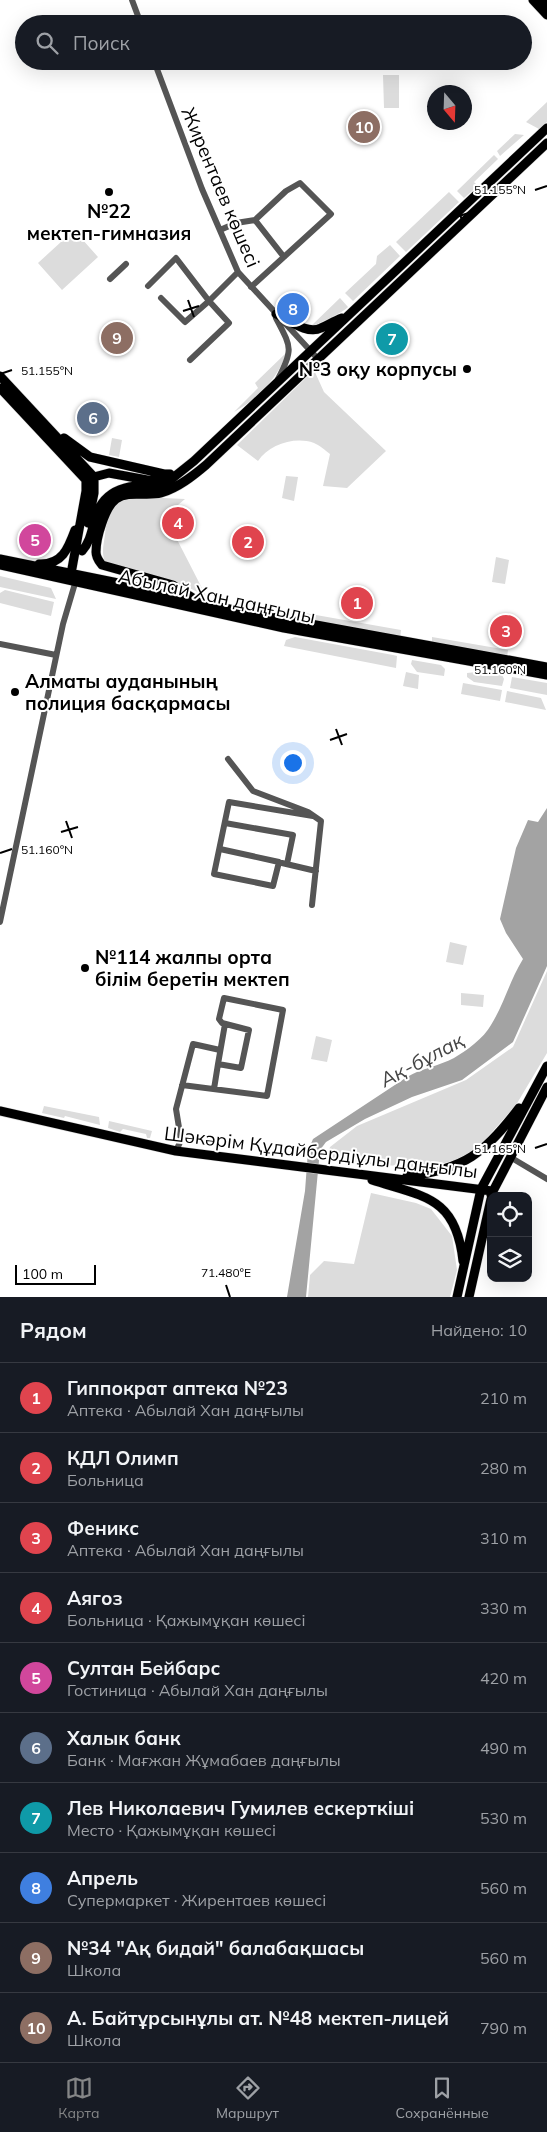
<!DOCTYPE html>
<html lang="ru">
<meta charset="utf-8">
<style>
:root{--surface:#171b24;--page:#20242c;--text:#f1f3f6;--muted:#9ea1a6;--line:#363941;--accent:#858687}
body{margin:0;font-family:Mulish,sans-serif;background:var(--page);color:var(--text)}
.controls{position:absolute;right:15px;bottom:15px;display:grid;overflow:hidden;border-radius:10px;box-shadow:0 5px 20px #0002}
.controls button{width:45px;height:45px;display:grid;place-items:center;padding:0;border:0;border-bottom:1px solid var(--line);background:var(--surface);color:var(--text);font:25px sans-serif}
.compass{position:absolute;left:427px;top:85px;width:45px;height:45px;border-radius:50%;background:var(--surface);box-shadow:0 5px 20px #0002;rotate:161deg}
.scale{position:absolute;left:15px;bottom:12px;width:81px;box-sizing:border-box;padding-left:5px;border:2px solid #000;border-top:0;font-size:14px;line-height:18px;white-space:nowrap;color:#000;-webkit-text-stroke:4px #fff;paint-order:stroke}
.you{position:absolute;left:292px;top:762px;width:18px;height:18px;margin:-12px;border:4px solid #fff;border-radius:50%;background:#1a73e8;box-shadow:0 0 0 8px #1a73e833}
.badge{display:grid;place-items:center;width:32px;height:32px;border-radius:50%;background:var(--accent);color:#fff;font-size:16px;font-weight:700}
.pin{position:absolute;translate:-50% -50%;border:2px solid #fff;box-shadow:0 1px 5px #0006}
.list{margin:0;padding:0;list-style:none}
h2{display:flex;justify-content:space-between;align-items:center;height:65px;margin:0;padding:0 20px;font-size:21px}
h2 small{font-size:16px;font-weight:400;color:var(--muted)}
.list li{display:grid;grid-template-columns:32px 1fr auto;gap:15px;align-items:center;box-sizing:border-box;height:70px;padding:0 20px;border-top:1px solid var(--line)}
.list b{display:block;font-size:19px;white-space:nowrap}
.list p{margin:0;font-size:16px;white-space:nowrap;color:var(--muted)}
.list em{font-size:16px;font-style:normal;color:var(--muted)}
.icon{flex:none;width:28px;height:28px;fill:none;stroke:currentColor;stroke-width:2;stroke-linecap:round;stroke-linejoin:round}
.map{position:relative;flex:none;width:547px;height:1297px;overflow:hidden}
.search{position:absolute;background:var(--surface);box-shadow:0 5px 20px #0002;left:15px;right:15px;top:15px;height:55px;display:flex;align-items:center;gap:12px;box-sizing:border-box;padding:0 18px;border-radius:28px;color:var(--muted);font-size:19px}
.sheet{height:765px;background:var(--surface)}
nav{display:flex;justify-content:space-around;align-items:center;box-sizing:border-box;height:70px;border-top:1px solid var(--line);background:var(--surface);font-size:14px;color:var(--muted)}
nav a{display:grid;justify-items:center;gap:2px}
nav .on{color:var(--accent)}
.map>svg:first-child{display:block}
.green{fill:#dcdcdc}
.water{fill:#a3a3a3}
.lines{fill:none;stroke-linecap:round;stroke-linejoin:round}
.major-casing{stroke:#dbdbdb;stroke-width:10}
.minor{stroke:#555;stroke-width:6}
.major{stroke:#000;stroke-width:9}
.ticks{fill:none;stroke:#000;stroke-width:2}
.poi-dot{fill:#000;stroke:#fff;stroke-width:2}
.labels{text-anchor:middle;stroke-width:4;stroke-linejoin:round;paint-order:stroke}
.street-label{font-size:19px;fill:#000;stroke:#fff}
.poi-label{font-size:19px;font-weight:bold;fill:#000;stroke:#fff;text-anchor:start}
.water-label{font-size:20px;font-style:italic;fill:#444;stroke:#fff}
.ticks-label{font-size:12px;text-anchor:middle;fill:#000;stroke:#fff;stroke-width:4;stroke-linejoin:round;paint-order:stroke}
</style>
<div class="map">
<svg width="547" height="1297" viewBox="0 0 547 1297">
<rect width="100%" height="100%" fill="#fff"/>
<path class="green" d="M383 75H399V108H384Z
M547 102V122L539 129 526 122Z
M515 134 524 135 500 156 497 151Z
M494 155 498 159 474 182 478 186 464 198 457 191Z
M449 192 459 202 406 252 396 242Z
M74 230 98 257 62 290 38 263Z
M390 245 400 256 353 301 345 293 376 264 377 256Z
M340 298 348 307C344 312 316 325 310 327Z
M287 352C278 378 258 399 234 412L258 388 255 383Z
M314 370 324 392 386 451 347 488 323 486 330 454C325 450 319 445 314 443 294 436 269 445 258 461L237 445Z
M112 438 122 440 119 457 109 455Z
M286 476 298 477 294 501 282 498Z
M141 497 185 499 165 516 206 596 181 584 105 562C101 552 104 544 105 534 108 509 114 499 141 497Z
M496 557 509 560 505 584 492 582Z
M0 576 51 588 56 599 0 587Z
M5 590 54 602 51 616 0 603V593Z
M299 612 401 630 400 639 298 618Z
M295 637 393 655 397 656 396 668 284 646 286 640Z
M432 637 508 650 507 657 416 639 432 641Z
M412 660 441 665 445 669 444 676 417 672 411 664Z
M406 672 419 675 418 689 403 686Z
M477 672 502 675 504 679 502 686 474 682 467 677V673Z
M512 677 547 683V695L510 688Z
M463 683 502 690 500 701 461 694Z
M507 691 541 698 546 710 505 702Z
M450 942 467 946 463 965 446 962Z
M547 971V1053L516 1105 477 1149 455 1160 428 1168 326 1161 330 1147 357 1126 466 1080 513 1047Z
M461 993 484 995 483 1007 461 1005Z
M316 1036 332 1040 327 1062 311 1059Z
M44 1106 99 1117 100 1125 65 1116 64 1118 42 1113Z
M109 1121 152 1131 150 1138H147L146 1134 123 1129 120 1132 108 1128Z
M371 1193 416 1203 431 1209 452 1236 457 1270 450 1297H308L310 1275 324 1261 354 1264Z"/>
<path class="water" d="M547 808V966L513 1042 462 1080 412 1097 365 1119 326 1142 320 1150 306 1297H287L305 1191 308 1151 313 1139 407 1077C422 1068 439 1066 454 1058 466 1051 484 1038 491 1025 504 1004 510 980 523 959L506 933 500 919 516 848 528 820 538 822Z"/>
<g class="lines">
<g class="major-casing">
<path id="major" d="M533 0 547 15
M543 0 547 4
M276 314C289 320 307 335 321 328 328 325 334 321 342 318
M0 376 94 477
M0 388 86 480V491L71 574
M64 438 90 457 164 474H170
M90 478 109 473 158 482
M152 480 174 477 194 461 547 128
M88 523 94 493V477
M82 551C91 541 92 528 96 516 107 480 145 485 175 486
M0 559 128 585 202 604 547 667
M39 564C62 565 68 549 75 530
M0 565 284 628 547 675
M202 604 173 585 102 565C99 561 96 558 96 552 96 538 105 507 116 499 129 490 146 497 161 493 178 488 193 476 206 465L547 143
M0 1111 176 1151 492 1191
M407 1176C464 1170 485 1153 519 1108
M372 1180C425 1197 456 1197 463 1261
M491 1195 547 1087
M457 1297 481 1189 547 1066
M469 1297 491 1199"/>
</g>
<path class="minor" d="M132 0 141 24
M154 61 202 189 238 272 318 359
M255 220 284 257
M220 230 236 223 255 220 286 191 300 183 331 214 251 287
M110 279 126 264
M148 286 176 258 209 301 185 322 161 298
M276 318C291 347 294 349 278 379
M190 360 229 323 209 301 238 272
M0 644 56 655
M228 759 253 791 308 812 321 821 312 905
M225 823 293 835 287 864
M220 849 279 862 273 886 214 874 229 802 313 816
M282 863 316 871
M0 922 63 624 76 580
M182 1085 267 1096 283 1010 224 998 219 1019 222 1023 249 1030 241 1068 218 1064 225 1024
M214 1089 218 1064
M176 1151 181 1140 176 1109 193 1044 220 1050
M510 1157 547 1179"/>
<use href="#major" class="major"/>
</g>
<path class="ticks" d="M535 190 547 186M458 207 463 224M452 218 469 213M188 300 194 317M183 311 199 306M0 374 12 370M535 669 547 665M336 729 342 745M330 740 347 734M66 821 72 838M61 832 78 827M0 853 12 849M535 1148 547 1144M226 1285 230 1297"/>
<g class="poi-dot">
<circle cx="109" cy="192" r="5"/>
<circle cx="467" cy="369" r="5"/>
<circle cx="15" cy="692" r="5"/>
<circle cx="85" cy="968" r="5"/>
</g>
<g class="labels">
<g class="street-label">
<text transform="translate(221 187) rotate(67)" y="7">Жирентаев көшесі</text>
<text transform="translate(217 596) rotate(12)" y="7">Абылай Хан даңғылы</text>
<text transform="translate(321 1152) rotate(7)" y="7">Шәкәрім Құдайбердіұлы даңғылы</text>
</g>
<g class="poi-label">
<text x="109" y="218" text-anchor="middle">№22<tspan x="109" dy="22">мектеп-гимназия</tspan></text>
<text x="457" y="376" text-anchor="end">№3 оқу корпусы</text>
<text x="25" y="688">Алматы ауданының<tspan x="25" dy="22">полиция басқармасы</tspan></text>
<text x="95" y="964">№114 жалпы орта<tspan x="95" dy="22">білім беретін мектеп</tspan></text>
</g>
<g class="water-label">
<text transform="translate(422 1060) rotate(-28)" y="7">Ақ-бұлақ</text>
</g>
</g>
<g class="ticks-label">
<text x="500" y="194">51.155°N</text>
<text x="47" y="375">51.155°N</text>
<text x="500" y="674">51.160°N</text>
<text x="47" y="854">51.160°N</text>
<text x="500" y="1153">51.165°N</text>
<text x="226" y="1277">71.480°E</text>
</g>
</svg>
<div class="controls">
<button><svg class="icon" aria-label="locate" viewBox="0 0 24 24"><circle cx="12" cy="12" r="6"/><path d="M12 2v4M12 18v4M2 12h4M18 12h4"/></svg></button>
<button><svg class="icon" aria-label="layers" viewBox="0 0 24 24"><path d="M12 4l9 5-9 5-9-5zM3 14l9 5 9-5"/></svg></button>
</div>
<svg class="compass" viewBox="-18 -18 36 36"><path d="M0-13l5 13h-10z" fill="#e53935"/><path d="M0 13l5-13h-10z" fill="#9ea1a6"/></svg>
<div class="scale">100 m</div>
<div class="you"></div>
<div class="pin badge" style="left:357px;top:603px;background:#e0444e">1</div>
<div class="pin badge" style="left:248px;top:542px;background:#e0444e">2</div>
<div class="pin badge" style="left:506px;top:631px;background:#e0444e">3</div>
<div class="pin badge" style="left:178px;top:523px;background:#e0444e">4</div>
<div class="pin badge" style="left:35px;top:540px;background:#d1479c">5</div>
<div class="pin badge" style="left:93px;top:418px;background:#5c6f8a">6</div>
<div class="pin badge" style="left:392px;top:339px;background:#0f9aa8">7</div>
<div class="pin badge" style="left:293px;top:309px;background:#3f7fe0">8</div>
<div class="pin badge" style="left:117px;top:338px;background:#8d6e63">9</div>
<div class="pin badge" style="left:364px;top:127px;background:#8d6e63">10</div>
<div class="search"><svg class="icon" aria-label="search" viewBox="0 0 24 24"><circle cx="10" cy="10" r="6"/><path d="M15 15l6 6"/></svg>Поиск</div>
</div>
<section class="sheet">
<h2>Рядом<small>Найдено: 10</small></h2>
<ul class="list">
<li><span class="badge" style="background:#e0444e">1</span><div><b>Гиппократ аптека №23</b><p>Аптека · Абылай Хан даңғылы</p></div><em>210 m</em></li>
<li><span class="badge" style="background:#e0444e">2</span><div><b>КДЛ Олимп</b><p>Больница</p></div><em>280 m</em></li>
<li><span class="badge" style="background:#e0444e">3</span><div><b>Феникс</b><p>Аптека · Абылай Хан даңғылы</p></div><em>310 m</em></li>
<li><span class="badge" style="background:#e0444e">4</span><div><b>Аягоз</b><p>Больница · Қажымұқан көшесі</p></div><em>330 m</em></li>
<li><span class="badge" style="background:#d1479c">5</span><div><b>Султан Бейбарс</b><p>Гостиница · Абылай Хан даңғылы</p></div><em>420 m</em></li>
<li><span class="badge" style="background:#5c6f8a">6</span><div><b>Халык банк</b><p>Банк · Мағжан Жұмабаев даңғылы</p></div><em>490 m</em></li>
<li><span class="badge" style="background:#0f9aa8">7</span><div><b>Лев Николаевич Гумилев ескерткіші</b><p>Место · Қажымұқан көшесі</p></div><em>530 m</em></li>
<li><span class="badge" style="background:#3f7fe0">8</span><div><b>Апрель</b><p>Супермаркет · Жирентаев көшесі</p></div><em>560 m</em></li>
<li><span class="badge" style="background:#8d6e63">9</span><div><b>№34 &quot;Ақ бидай&quot; балабақшасы</b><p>Школа</p></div><em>560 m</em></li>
<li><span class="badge" style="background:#8d6e63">10</span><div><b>А. Байтұрсынұлы ат. №48 мектеп-лицей</b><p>Школа</p></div><em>790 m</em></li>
</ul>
</section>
<nav>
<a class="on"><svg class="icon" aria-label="map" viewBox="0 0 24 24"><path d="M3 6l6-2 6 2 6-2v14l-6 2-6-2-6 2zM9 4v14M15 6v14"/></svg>Карта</a>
<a><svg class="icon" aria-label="directions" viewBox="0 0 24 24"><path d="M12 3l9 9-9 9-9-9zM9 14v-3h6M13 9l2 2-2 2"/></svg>Маршрут</a>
<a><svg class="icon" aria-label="saved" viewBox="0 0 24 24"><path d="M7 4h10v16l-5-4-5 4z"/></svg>Сохранённые</a>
</nav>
